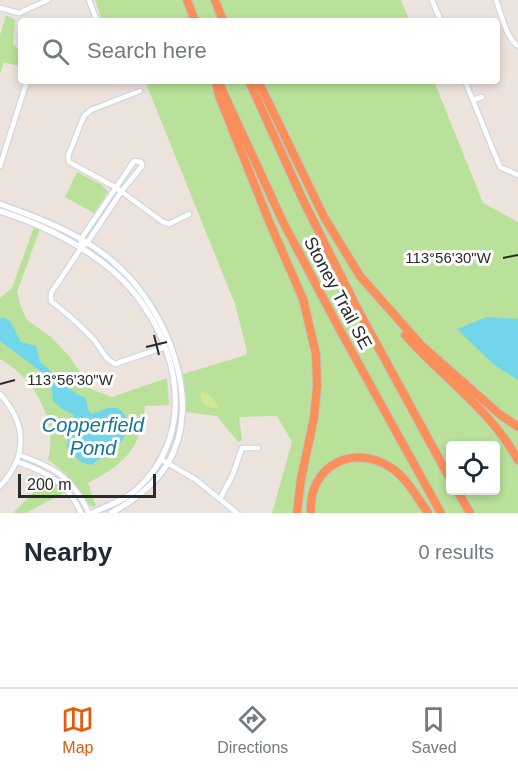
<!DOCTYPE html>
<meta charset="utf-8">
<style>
:root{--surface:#fff;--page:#f6f6f7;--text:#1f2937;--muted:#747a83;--line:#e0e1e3;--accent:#ea580c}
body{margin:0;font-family:Helvetica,sans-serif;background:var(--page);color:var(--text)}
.controls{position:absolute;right:18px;bottom:18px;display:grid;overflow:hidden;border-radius:6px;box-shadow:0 3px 9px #0003}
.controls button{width:54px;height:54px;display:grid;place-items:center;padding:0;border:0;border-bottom:2px solid var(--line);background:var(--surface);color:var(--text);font:30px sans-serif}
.scale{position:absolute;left:18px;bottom:15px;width:138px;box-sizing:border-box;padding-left:6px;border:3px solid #2a2a2a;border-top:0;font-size:16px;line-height:21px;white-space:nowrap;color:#2a2a2a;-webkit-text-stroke:4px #fff;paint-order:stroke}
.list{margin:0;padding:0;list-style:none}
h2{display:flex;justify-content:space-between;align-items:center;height:78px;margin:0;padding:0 24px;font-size:26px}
h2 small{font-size:20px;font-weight:400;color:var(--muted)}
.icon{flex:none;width:33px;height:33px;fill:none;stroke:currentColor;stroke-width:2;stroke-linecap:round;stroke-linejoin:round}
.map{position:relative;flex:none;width:518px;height:513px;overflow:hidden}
.search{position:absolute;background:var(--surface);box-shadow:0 3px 9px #0003;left:18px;right:18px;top:18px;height:66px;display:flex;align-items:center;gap:15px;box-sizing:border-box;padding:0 21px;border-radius:6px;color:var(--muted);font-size:22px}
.sheet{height:174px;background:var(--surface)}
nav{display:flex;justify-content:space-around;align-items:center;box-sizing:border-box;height:84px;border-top:2px solid var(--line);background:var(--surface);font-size:16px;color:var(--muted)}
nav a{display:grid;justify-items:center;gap:3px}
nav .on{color:var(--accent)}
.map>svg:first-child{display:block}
.green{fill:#b9e19a;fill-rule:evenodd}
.pitch{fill:#cde896}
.water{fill:#71d6ec}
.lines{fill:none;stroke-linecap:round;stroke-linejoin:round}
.minor-casing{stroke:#d1d6e2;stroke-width:7}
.tertiary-casing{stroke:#d1d6e2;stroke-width:8}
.motorway-casing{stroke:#c3c3c3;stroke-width:10}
.minor{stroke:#fff;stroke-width:4.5}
.tertiary{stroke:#fff;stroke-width:5}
.motorway{stroke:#fa9059;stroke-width:8}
.ticks{fill:none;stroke:#2a2a2a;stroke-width:2}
.labels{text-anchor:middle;stroke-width:6;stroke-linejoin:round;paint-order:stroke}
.street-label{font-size:18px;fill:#2a2a2a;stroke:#fff}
.water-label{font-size:20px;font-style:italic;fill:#107597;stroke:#fff}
.ticks-label{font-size:15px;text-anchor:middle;fill:#2a2a2a;stroke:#fff;stroke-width:6;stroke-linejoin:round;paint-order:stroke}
</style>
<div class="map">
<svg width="518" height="513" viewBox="0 0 518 513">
<rect width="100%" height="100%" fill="#ece4dc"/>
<path class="green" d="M95 0H401L410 21H102Z
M6 15 15 20 13 44 21 53V67L4 62 0 74V35Z
M145 81H434L483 203 518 222V513H272L292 442 277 416 239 417 242 440 238 442 217 416 186 412 183 374 246 355 247 351 235 304ZM450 446H496V490H450Z
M77 172 102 185 108 192 94 213 65 197Z
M34 227 40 229 17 292 21 307 27 320 51 337 70 357 91 389 112 397 167 378 169 405 145 406C142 447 124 465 88 483L96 506 93 507 89 505C78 486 66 472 48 460 58 420 35 379 0 359V298L12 288Z
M43 475 55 482 65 492 26 513H13L33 493Z"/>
<path class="pitch" d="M202 391 211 396 219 407C208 411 197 402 202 391Z"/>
<path class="water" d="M2 317 10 321 21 342 36 346 40 362C57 374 66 391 86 398L88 410 92 414C99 412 108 406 116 408 130 412 129 431 122 441 114 451 102 457 92 465 79 463 74 458 67 446L69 434 76 422 73 414 62 409 53 401 51 379 0 341V318Z
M487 317 518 319V380L493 364 457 329Z"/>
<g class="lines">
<g class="minor-casing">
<path id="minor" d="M89 0 97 21
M432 0 441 21
M496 0C501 13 506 38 518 46
M0 8 19 13 48 0
M465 81 500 167 518 175
M140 91 91 110 84 116 68 156 69 162 115 187 163 222 169 224 189 214
M473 100 482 97
M0 166 27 81
M81 248V239L134 161 141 162 142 166 121 192 87 243 81 248 51 293V301C66 313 81 325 94 340 101 348 105 360 115 364L165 347
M0 394C27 424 28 456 0 486
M20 455C55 468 72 477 89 513
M162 460 195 479 237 513
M18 462C47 472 68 483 81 513
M220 499 233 474 242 448H258"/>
</g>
<g class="tertiary-casing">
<path id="tertiary" d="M0 204C42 219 87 236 120 268 167 312 204 402 168 463 155 485 133 501 111 513
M0 211C40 224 81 244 113 271 175 325 204 428 137 489 124 501 107 506 92 513"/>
</g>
<g class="motorway-casing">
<path id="motorway" d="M187 0 195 21
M215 0 223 21
M218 81 283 222 340 330 441 513
M249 81 303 200 357 308 450 479
M258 81 324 217 360 276 421 345 498 413 518 427
M216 82 219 96 269 221 303 299 316 354 317 386 314 418 301 479 297 513
M405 335C442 377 491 410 518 460
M457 490 470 513
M311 513C308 467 351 443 390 467 406 477 417 497 428 513"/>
</g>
<use href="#minor" class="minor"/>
<use href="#tertiary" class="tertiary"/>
<use href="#motorway" class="motorway"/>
</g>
<path class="ticks" d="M503 258 518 255M154 335 159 355M146 347 167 342M0 384 15 380"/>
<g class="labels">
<g class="street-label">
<text transform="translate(338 293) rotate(62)" y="6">Stoney Trail SE</text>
</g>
<g class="water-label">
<text x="93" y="432">Copperfield<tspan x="93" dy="23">Pond</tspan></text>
</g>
</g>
<g class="ticks-label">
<text x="448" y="263">113°56'30"W</text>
<text x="70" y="385">113°56'30"W</text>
</g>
</svg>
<div class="controls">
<button><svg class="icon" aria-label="locate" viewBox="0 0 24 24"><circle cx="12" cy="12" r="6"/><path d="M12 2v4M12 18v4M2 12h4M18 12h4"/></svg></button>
</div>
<div class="scale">200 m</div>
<div class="search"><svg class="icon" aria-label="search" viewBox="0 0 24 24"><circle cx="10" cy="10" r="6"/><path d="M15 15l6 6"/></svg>Search here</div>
</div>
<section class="sheet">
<h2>Nearby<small>0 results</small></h2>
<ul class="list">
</ul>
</section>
<nav>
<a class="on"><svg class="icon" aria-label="map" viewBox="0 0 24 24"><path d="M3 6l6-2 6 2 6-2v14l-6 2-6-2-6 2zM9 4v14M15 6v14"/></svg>Map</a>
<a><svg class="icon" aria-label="directions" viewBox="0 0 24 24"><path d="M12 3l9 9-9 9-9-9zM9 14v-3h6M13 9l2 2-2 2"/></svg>Directions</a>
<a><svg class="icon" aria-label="saved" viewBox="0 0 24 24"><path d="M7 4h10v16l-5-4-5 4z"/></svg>Saved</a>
</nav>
